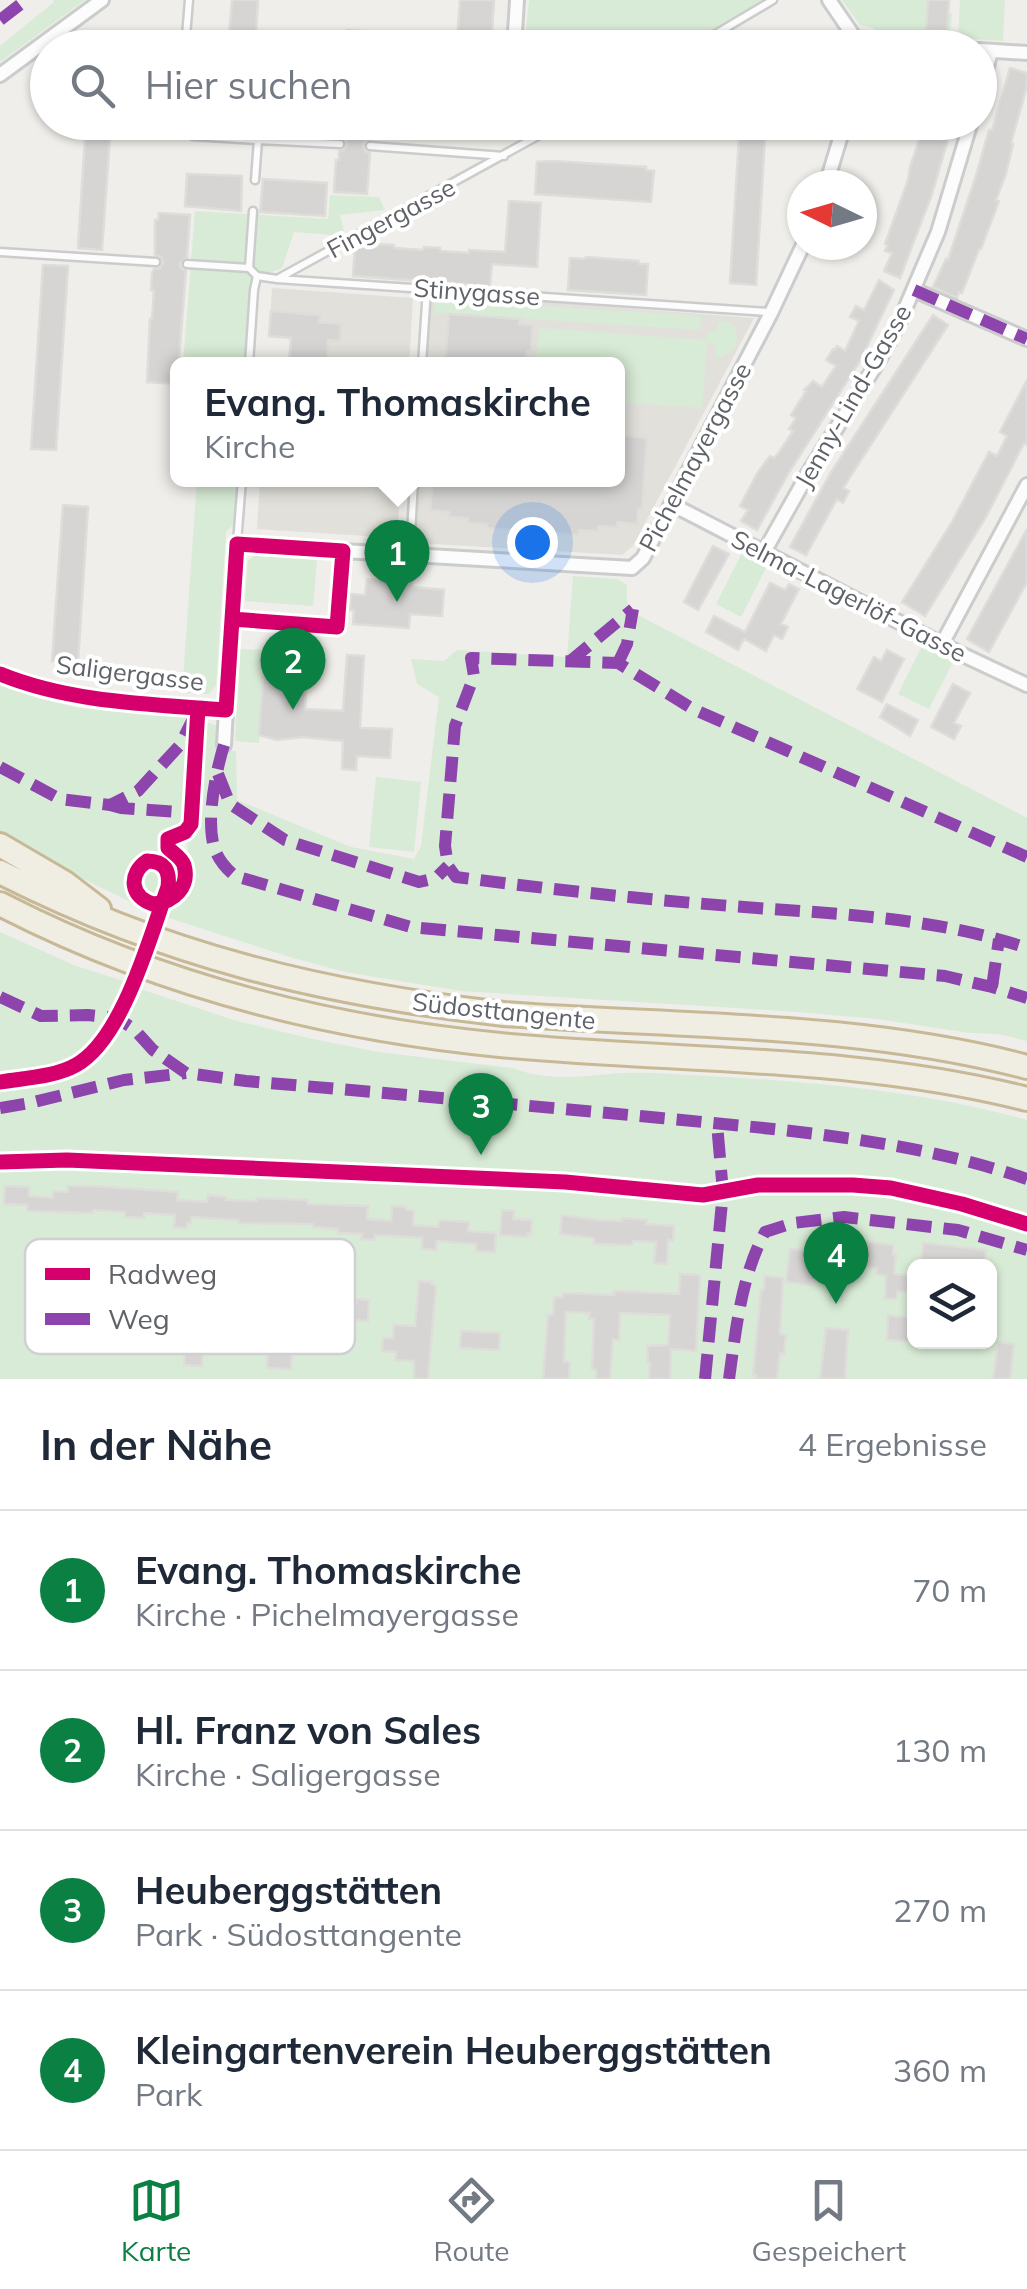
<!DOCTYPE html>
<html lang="de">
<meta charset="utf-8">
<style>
:root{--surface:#fff;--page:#f2f2f3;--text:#1f2937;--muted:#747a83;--line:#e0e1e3;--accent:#0b8043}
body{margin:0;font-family:Mulish,sans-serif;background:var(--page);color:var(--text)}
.controls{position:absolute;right:30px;bottom:30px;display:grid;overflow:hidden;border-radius:15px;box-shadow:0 2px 8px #0004}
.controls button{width:90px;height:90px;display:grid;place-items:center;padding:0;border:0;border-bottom:2px solid var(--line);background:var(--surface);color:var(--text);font:50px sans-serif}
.compass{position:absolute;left:787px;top:170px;width:90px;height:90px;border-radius:50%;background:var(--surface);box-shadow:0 2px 8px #0004;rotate:275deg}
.you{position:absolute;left:532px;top:542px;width:35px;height:35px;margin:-25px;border:8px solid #fff;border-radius:50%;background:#1a73e8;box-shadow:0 0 0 15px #1a73e833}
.badge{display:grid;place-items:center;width:65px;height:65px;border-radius:50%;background:var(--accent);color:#fff;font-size:32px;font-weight:700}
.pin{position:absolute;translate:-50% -82px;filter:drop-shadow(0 2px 5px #0008)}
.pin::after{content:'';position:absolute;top:52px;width:35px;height:30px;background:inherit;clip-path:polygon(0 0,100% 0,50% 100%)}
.popup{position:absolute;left:170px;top:357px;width:455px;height:130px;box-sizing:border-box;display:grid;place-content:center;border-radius:15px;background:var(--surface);filter:drop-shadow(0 2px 8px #0005);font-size:32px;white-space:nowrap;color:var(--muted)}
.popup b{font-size:38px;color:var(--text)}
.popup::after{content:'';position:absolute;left:50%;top:100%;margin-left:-20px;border:20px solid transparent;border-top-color:var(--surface)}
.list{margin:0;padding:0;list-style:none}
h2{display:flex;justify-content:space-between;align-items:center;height:130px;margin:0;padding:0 40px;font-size:42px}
h2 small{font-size:32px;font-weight:400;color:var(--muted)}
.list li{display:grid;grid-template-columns:65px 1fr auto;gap:30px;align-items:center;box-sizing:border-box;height:160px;padding:0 40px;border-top:2px solid var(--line)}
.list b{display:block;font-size:38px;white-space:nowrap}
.list p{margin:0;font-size:32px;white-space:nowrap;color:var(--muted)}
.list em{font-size:32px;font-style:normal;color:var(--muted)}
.icon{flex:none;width:55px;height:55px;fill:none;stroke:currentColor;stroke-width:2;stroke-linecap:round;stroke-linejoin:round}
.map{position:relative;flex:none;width:1027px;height:1379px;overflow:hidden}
.search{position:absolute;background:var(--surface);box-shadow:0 2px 8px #0004;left:30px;right:30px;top:30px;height:110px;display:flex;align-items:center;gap:25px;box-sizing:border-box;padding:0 35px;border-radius:55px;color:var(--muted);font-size:38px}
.sheet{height:770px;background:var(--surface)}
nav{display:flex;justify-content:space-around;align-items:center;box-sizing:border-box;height:140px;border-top:2px solid var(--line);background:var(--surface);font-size:28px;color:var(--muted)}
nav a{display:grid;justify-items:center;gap:5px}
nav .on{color:var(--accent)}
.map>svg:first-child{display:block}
.education{fill:#e2e0da}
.green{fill:#d8ebd6;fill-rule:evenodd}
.building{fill:#d6d5d3;stroke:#deddd9;stroke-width:2.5}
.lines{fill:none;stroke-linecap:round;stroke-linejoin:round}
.lane-casing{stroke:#cbcccc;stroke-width:11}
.street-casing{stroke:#cbcccc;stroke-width:18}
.highway-casing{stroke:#c8b996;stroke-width:28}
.lane{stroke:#fdfcfc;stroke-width:6}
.street{stroke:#fdfcfc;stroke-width:12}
.highway{stroke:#f0ede3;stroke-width:22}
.quiet{stroke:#8e44ad;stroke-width:12;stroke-dasharray:25 12;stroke-linecap:butt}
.cycleway-casing{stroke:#fff;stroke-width:21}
.cycleway{stroke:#d6006c;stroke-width:15}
.labels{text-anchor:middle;stroke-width:8;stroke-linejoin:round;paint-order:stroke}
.street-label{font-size:25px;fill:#5f6368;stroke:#fff}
.key{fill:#fff;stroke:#cfd0d2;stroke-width:2.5}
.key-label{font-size:28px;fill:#5f6368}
</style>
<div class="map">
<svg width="1027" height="1379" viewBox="0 0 1027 1379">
<rect width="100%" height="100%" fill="#efeeea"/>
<path class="education" d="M272 288 413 298 409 364H289L291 338 269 336Z
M430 293 754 318 633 546 622 555 416 543 419 480H617V364H426Z
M260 480H401L397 538 257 529Z"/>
<path class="green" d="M53 0H85L0 62V46L54 2Z
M529 0H763L683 47H524Z
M842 0H928L947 31 948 13H952L950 36 876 32 873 28 860 25Z
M960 0H1005L1003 41 958 38Z
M330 195 379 197 385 210 340 215 345 236 294 232 282 268 250 280 244 364H183L195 211 328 219Z
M435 299 701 316 700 330 434 313Z
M718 322H731C743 339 736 355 716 358V343H707L702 408 617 402V364H536L539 328 706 340 708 331H717Z
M197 480H237L234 524 226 532 216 685 209 694 182 693Z
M742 553 767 566 741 617 716 604Z
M254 556 317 560 313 606 245 601 248 561Z
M573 576 617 579 627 585C626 596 626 605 634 613L1027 818V1041L998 1034 970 1033 877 1019 785 1011 461 991 345 972 293 958 153 913 57 866 0 834V684L41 699 79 708 191 717 182 827 166 834 162 848 165 854 180 866V879L174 892 163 881 152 910 162 911 176 905 184 899 191 883 187 843 196 814 205 722 218 726 217 750 236 751 237 800 351 847 414 859 421 846 439 697 417 684 411 659 444 661 457 650 567 657Z
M922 646 953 662 929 709 898 694Z
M240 649 265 650 259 743 235 741Z
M376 777 421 782 414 852 369 847Z
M0 932 76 966 127 982 118 1003 130 1007 137 988 237 1021 313 1039 378 1052 512 1068C547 1081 575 1077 610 1074 630 1072 651 1073 671 1074 790 1080 912 1088 1027 1120V1379H0ZM914 1266H990V1342H914Z"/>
<path class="building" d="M232 0H258L255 48H228Z
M460 0H494L491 48H460L461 42H457Z
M928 0H949L947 31 926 30Z
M347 30 378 32 377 48H346Z
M1010 68 1027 73V86L1011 143 1013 144 1006 174 996 200 999 201 981 249H979L962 293 959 292 957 298 933 287 946 259 948 260 975 179 989 130H992Z
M86 122H111L102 250 78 248Z
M341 122H372L371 139 365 141 363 146 365 151 370 153 367 194 334 192 336 160H339V151L344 150 347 145 346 140 340 137Z
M740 122H766L756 285 730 283Z
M922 131 948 139 932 194 900 278 884 271 892 253 885 251 888 245 885 244 908 180 910 167Z
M553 161 646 167V170L654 171 651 202 535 194 537 162Z
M187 174 242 176 241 211 185 206Z
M263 179 327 183 325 216 260 212Z
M509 201 541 203 537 267 492 264 490 286 353 276 355 245 377 247 378 244 394 245V248L423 250 424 247 440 248V251L469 253V250L505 252Z
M159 213 190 215 187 257 180 263 181 268 186 271 177 384 147 382 150 319H152L154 290H151L152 273 154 269 160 268 163 263 161 257 155 255V220H158Z
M586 257 639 261V264H648L646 295 568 290 570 258 585 259Z
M43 265 68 266 56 450 31 449Z
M879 280 894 290 860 361 788 474 757 530 741 521 748 510 740 506 758 472 770 456 774 458 778 454 793 431 789 429 796 418 791 415 806 391 804 390 813 381 822 387 836 366 826 360 833 349 835 350 837 346 845 351 859 321 850 317 856 306 864 310Z
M271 311 320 315 319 322 341 324 340 341 328 340 327 364H289L291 338 269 336Z
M449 314 520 319 519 324 533 325 531 351H527L526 364H445Z
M933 315 948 325 843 488 849 491 843 503 837 499 806 555 790 547 830 474Z
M1027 380V445L1024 443 986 517 925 616 902 602 952 522 989 452 997 456 1007 436 1000 432Z
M617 435 647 438 642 509H638L637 524 618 522 617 527 598 526V531L579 530 578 535 487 528V524L468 523V518L449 517V512L430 510 433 480H617Z
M63 505 88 507 78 662 52 661Z
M1027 529V582L989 652 967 639Z
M713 546 729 554 698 610 684 602Z
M383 566 413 571 412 587 444 590 442 616 410 614 409 628 353 624 354 610H350L351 594 365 595 367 579 382 580Z
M770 583 785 590 789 584 799 589 781 624 788 627 782 639 774 635 766 651 744 639 738 650 706 632 714 616 745 632Z
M265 650 308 653 305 709 343 711 347 655 364 656 360 728 392 729 390 758 357 756 356 770 342 769 343 741 302 737 277 740 259 735Z
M887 650 904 659 882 702 857 689 874 657 881 661Z
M953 684 970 693 954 723 961 726 954 739 931 727Z
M887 704 918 720 910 736 880 717Z
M5 1186 29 1187V1196L53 1198V1191L68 1192V1186H94L178 1192 177 1200 207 1202 208 1195 226 1197V1200L257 1201V1198L308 1200V1204L368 1206 367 1219 391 1221 392 1206 406 1207V1210H414L413 1225 438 1227 439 1220 469 1222 468 1231 496 1233 495 1252 476 1251V1244L437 1241 436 1250 422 1249V1238L375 1235 374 1240 361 1239 362 1234 338 1233V1229L313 1227V1224L239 1223V1220L191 1217V1223H187V1228L174 1227 175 1215 144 1213V1218L125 1217V1212L93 1210V1213L27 1211V1205L4 1204Z
M502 1210 514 1211 513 1219 532 1220 531 1234 528 1233V1237L500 1235Z
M562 1215 598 1220 622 1221V1218L647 1220 646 1224 674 1226 673 1241 668 1240 667 1264 654 1263 656 1242 633 1241 632 1245 594 1244V1238L560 1234Z
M832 1237 893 1245V1255H896L894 1274 914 1276 912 1292 898 1291 896 1299H885L886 1276 876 1274 877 1268 855 1266 856 1256 830 1253Z
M923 1243 986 1250 985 1266H921Z
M790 1249 822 1252 819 1281 811 1280V1285L786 1282Z
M42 1260 64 1261 63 1280H69L67 1299 39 1297Z
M100 1261 120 1263 119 1283H127V1289H133L132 1310 119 1309 120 1302 94 1301 93 1274H99Z
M190 1261H205L202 1307 189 1306V1303H186L187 1283 157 1281 158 1279 151 1278 152 1266 189 1268Z
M247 1270H259L257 1293 267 1294 266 1312 238 1311 241 1278 246 1279Z
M680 1274 700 1275 696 1351 671 1349 670 1379H649L650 1363H648L647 1346 668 1345 670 1315 620 1313 619 1340 613 1339 610 1379H596V1370L592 1369 594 1319H589L590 1313 566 1312 564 1362H570L569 1379H543L548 1315H553L554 1297H563V1293L614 1295V1291L679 1294Z
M765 1276 783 1278 780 1334 786 1335 784 1354 780 1353 777 1379H755L756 1375H753L761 1290H764Z
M307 1277 327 1278 326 1301 356 1303V1299L369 1300 368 1321 353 1320 354 1315 330 1313 328 1331H325L324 1353 292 1351 291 1369 267 1368 270 1317 305 1319Z
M419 1281 432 1282V1285L436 1286 428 1379H414V1361L395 1360 396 1352 382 1351 383 1338H393L394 1325 415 1326Z
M192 1315 205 1316 204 1322H217L216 1337 204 1336 202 1366 184 1365 186 1344H190Z
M888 1315 914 1318V1342L887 1340Z
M826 1328 848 1330 845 1379H820Z
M461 1331 500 1333 499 1350 460 1348Z
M998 1342 1014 1344 1010 1379H993Z"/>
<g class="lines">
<g class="lane-casing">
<path id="lane" d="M185 48 189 0
M692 48 773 0
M189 122 193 136 258 140
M370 146 504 156
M255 180 258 140 340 144
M0 252 156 262
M187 264 249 268 257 276 277 279 769 312
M249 268 253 211
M279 278 563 122
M249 364 254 290 257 276
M422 364 427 289
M237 543 242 480
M410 553 414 480"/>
</g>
<g class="street-casing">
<path id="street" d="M829 0 857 41 858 48
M857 41 871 44 932 48
M514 48 517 0
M980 50 1027 53
M0 75 102 0
M980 93 991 51
M826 185 845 122
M914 290 1027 339
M671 504 961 654 1027 685
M343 551 632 568 643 558 771 313 803 245
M764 552 809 472 879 360 899 323 938 232 971 122
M942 644 1027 485
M0 674C71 703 150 704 226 710L237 544 343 551 337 627 232 619
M224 745 226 710"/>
</g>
<g class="highway-casing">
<path id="highway" d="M0 845 65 883 99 909
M0 872C163 955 323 994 504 1014 678 1027 857 1022 1027 1067
M0 904C155 984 327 1028 500 1045 677 1062 854 1055 1027 1099"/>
</g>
<use href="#lane" class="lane"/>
<use href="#street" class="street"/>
<use href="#highway" class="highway"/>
<path class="quiet" d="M0 20 26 0
M914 290 1027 339
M569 662 633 609
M618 663 627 644 633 609
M224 745C216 771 207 815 213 843 216 857 225 868 235 876L411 927 945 976 992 987 1027 998
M0 767 60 799 110 805 138 791 180 745 192 721
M218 774 230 804 285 840 419 882 436 878 448 866
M110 805 121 808 191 813
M1027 857 693 709 618 663 471 658 474 676 455 726 445 846 448 866 456 877C548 889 639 899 731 906 832 914 930 916 1027 948
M992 987 999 939
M0 997 41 1016 88 1015 117 1018 134 1029 153 1050 186 1073 246 1081C385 1093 523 1105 661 1118 784 1130 910 1139 1027 1179
M0 1108 30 1103 124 1080 186 1073
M705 1379 723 1192 717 1124
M729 1379C736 1329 741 1277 765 1232L793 1223 844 1217 958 1230 1027 1250"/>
<g class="cycleway-casing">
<path id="cycleway" d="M0 674C71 703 150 704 226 710L237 544 343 551 337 627 232 619
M0 1082C24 1078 55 1077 76 1065 123 1039 150 936 168 887 170 871 165 861 147 861 128 874 130 897 153 904H154C174 902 190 887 184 865 182 858 173 853 168 848V839L185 832 191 824 198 708
M0 1162 67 1160 565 1182 703 1195 758 1185H853L891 1188 962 1204 1027 1224"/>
</g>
<use href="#cycleway" class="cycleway"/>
</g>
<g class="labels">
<g class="street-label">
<text transform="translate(391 218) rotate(-28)" y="9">Fingergasse</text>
<text transform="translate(477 292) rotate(4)" y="9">Stinygasse</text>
<text transform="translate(853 396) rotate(-60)" y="9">Jenny-Lind-Gasse</text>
<text transform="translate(695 457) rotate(-62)" y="9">Pichelmayergasse</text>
<text transform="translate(849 596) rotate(27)" y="9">Selma-Lagerlöf-Gasse</text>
<text transform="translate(130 673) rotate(7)" y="9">Saligergasse</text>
<text transform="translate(504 1011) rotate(6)" y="9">Südosttangente</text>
</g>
</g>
<rect x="25" y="1239" width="330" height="115" rx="15" class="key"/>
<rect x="45" y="1268" width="45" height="12" fill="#d6006c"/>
<rect x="45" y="1313" width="45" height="12" fill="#8e44ad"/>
<g class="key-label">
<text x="108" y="1284">Radweg</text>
<text x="108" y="1329">Weg</text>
</g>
</svg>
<div class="controls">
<button><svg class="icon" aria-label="layers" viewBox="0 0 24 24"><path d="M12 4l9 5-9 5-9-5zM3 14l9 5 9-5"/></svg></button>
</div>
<svg class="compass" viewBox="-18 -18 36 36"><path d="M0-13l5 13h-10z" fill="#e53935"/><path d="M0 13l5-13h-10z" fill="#747a83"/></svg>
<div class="you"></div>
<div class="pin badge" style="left:397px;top:602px">1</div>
<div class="popup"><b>Evang. Thomaskirche</b>Kirche</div>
<div class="pin badge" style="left:293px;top:710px">2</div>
<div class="pin badge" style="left:481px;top:1155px">3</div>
<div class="pin badge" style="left:836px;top:1304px">4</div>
<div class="search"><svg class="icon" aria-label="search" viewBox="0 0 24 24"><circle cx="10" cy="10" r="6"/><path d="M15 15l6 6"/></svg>Hier suchen</div>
</div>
<section class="sheet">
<h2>In der Nähe<small>4 Ergebnisse</small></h2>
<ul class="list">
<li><span class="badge">1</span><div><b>Evang. Thomaskirche</b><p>Kirche · Pichelmayergasse</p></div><em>70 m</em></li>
<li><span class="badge">2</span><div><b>Hl. Franz von Sales</b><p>Kirche · Saligergasse</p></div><em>130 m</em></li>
<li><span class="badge">3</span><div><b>Heuberggstätten</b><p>Park · Südosttangente</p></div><em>270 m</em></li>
<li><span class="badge">4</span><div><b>Kleingartenverein Heuberggstätten</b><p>Park</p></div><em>360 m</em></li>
</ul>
</section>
<nav>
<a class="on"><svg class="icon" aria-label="map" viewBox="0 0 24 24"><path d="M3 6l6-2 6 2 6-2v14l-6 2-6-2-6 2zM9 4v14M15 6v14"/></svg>Karte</a>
<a><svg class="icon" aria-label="directions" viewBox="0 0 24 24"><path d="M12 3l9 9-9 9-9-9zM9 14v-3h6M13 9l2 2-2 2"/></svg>Route</a>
<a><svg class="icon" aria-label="saved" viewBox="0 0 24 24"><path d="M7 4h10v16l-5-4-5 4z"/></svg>Gespeichert</a>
</nav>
